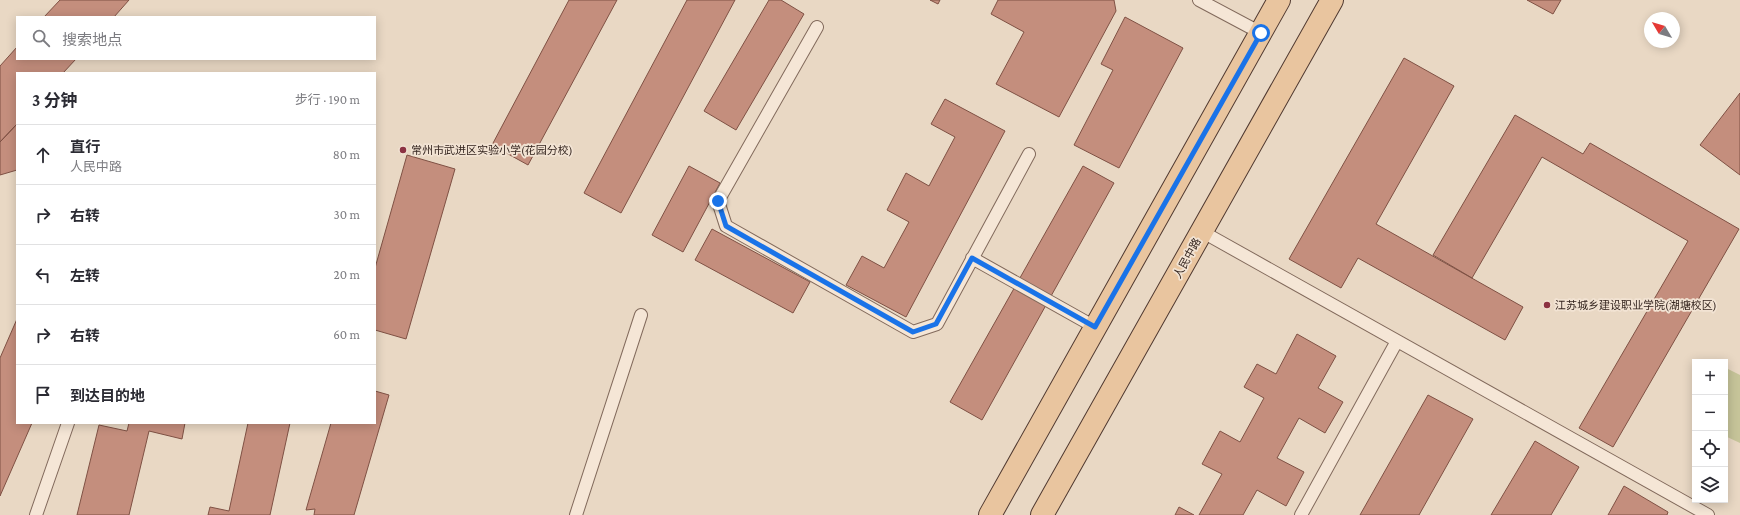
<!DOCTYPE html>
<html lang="zh">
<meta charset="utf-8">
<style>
:root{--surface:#fff;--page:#f2f2f3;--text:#2b2b33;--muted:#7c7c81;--line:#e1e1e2}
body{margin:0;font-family:"Crimson Pro","Noto Sans SC",serif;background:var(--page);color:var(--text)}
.controls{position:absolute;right:12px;bottom:12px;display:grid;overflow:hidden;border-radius:0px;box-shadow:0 2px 10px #0003}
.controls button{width:36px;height:36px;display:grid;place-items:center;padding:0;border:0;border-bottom:1px solid var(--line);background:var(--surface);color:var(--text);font:20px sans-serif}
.compass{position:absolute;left:1644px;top:12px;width:36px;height:36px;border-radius:50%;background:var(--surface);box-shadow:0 2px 10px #0003;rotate:308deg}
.stop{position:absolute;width:12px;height:12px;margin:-9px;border:3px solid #1a73e8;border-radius:50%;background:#fff}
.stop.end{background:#1a73e8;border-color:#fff;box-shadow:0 1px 4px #0008}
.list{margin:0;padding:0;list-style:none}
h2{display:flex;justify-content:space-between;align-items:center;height:52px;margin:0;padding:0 16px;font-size:17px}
h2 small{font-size:13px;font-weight:400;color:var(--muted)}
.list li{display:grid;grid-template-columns:26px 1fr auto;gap:12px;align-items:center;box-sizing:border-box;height:60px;padding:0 16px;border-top:1px solid var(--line)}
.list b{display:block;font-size:15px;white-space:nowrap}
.list p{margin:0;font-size:13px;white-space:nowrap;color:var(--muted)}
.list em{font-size:13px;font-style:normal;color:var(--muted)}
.icon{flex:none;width:22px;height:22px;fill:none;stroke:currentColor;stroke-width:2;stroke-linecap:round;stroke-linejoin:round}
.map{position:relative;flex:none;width:1740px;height:515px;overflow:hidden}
.search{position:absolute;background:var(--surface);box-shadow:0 2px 10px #0003;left:16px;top:16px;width:360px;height:44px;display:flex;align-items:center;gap:10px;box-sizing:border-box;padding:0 14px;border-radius:0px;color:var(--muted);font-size:15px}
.panel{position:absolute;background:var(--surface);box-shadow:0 2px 10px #0003;left:16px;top:72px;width:360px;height:352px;border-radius:0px}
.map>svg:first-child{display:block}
.green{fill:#c6c499}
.building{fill:#c48e7d;stroke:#7f5144}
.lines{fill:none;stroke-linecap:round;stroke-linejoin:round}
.lane-casing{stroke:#826a5c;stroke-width:14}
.primary-casing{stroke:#503930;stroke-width:24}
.lane{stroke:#f5e6d6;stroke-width:12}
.primary{stroke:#e9c59f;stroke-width:22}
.route{stroke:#1a73e8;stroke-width:5}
.poi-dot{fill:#8c3242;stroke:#f2e3d3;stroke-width:1.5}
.labels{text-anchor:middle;stroke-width:3.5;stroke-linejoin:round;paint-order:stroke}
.poi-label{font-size:11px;fill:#34251f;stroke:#f2e3d3;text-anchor:start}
.street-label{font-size:11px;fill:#34251f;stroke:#f2e3d3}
</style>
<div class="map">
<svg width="1740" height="515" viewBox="0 0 1740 515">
<rect width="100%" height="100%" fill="#e9d8c4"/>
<path class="green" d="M1728 369 1740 375V443L1725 436V375Z"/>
<path class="building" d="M60 0H129L114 17H44Z
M569 0H617L528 165 492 145Z
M687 0H735L621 213 584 193Z
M769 0H781L804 14 736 130 704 111Z
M930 0H940L938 4Z
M998 0H1114L1116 11 1059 117 996 84 1024 32 991 14Z
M1527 0H1561L1553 14Z
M1125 17 1183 48 1119 168 1074 145 1113 70 1101 64Z
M17 47V59H76L63 73H17V124L0 142V66Z
M1404 58 1454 86 1376 224 1523 307 1505 340 1358 258 1341 288 1289 259Z
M1740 93V175L1700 145Z
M945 99 1005 131 906 317 846 285 862 256 884 268 909 222 887 210 906 173 929 186 955 137 931 124Z
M1515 115 1583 154 1590 143 1739 229 1613 447 1579 428 1688 241 1542 157 1472 278 1433 255Z
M17 124V170L0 175V142Z
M407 155 455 169 406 339 375 330V268Z
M689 166 720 183 683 252 652 235Z
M1083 166 1114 183 982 420 950 402Z
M712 229 810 282 793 313 695 260Z
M17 319V423H32L0 496V358Z
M1297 334 1336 356 1318 388 1343 402 1325 433 1299 418 1277 458 1304 472 1286 506 1257 490 1243 515H1199L1222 474 1202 464 1220 431 1240 442 1264 398 1244 387 1257 364 1276 374Z
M375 391 389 395 354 515H314L315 509 306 510 331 423H375Z
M1428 395 1473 419 1419 515H1360Z
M129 423H185L182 439 149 431 129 515H77L99 425 127 431Z
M248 423H290L270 515H208L210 507 229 511Z
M1535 441 1579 467 1551 515H1491Z
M1624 486 1668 512 1667 515H1608Z
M1179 507 1194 515H1175Z"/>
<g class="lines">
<g class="lane-casing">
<path id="lane" d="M1199 0 1261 33
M817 27 718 201 726 226 913 332 937 324 1029 154
M1201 231 1708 515
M972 258 1095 327
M36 515 68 423
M576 515 641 315
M1301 515 1397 341"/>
</g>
<g class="primary-casing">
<path id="primary" d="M990 515 1279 0
M1042 515 1332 0"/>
</g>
<use href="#lane" class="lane"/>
<use href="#primary" class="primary"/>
</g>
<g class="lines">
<path class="route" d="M718 201 726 226 913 332 936 324 972 258 1095 327 1261 33"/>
</g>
<g class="poi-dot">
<circle cx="403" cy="150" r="4"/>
<circle cx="1547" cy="305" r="4"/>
</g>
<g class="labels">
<g class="poi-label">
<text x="411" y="154">常州市武进区实验小学(花园分校)</text>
<text x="1555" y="309">江苏城乡建设职业学院(湖塘校区)</text>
</g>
<g class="street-label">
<text transform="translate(1187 258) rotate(-61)" y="4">人民中路</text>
</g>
</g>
</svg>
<div class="controls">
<button>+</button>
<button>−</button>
<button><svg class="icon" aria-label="locate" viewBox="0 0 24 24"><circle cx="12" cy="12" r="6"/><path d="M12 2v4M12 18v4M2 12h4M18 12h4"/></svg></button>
<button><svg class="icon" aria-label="layers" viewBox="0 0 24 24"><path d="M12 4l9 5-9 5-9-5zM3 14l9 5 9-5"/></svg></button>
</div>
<svg class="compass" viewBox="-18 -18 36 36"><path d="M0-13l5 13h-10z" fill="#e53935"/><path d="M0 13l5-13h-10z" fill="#7c7c81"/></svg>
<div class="stop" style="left:1261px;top:33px"></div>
<div class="stop end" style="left:718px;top:201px"></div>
<div class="search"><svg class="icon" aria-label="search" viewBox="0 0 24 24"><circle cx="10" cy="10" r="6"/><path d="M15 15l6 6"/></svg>搜索地点</div>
<section class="panel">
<h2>3 分钟<small>步行 · 190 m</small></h2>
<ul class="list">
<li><svg class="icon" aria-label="ahead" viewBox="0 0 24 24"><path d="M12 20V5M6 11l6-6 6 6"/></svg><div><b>直行</b><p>人民中路</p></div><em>80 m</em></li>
<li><svg class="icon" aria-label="right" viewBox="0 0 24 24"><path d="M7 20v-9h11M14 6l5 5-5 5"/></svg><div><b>右转</b></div><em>30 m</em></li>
<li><svg class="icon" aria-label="left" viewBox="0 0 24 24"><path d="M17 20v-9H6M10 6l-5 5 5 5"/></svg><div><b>左转</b></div><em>20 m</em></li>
<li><svg class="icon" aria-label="right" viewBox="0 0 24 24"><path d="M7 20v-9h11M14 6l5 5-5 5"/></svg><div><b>右转</b></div><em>60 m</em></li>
<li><svg class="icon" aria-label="arrive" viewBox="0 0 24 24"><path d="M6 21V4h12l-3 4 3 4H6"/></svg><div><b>到达目的地</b></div></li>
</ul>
</section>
</div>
